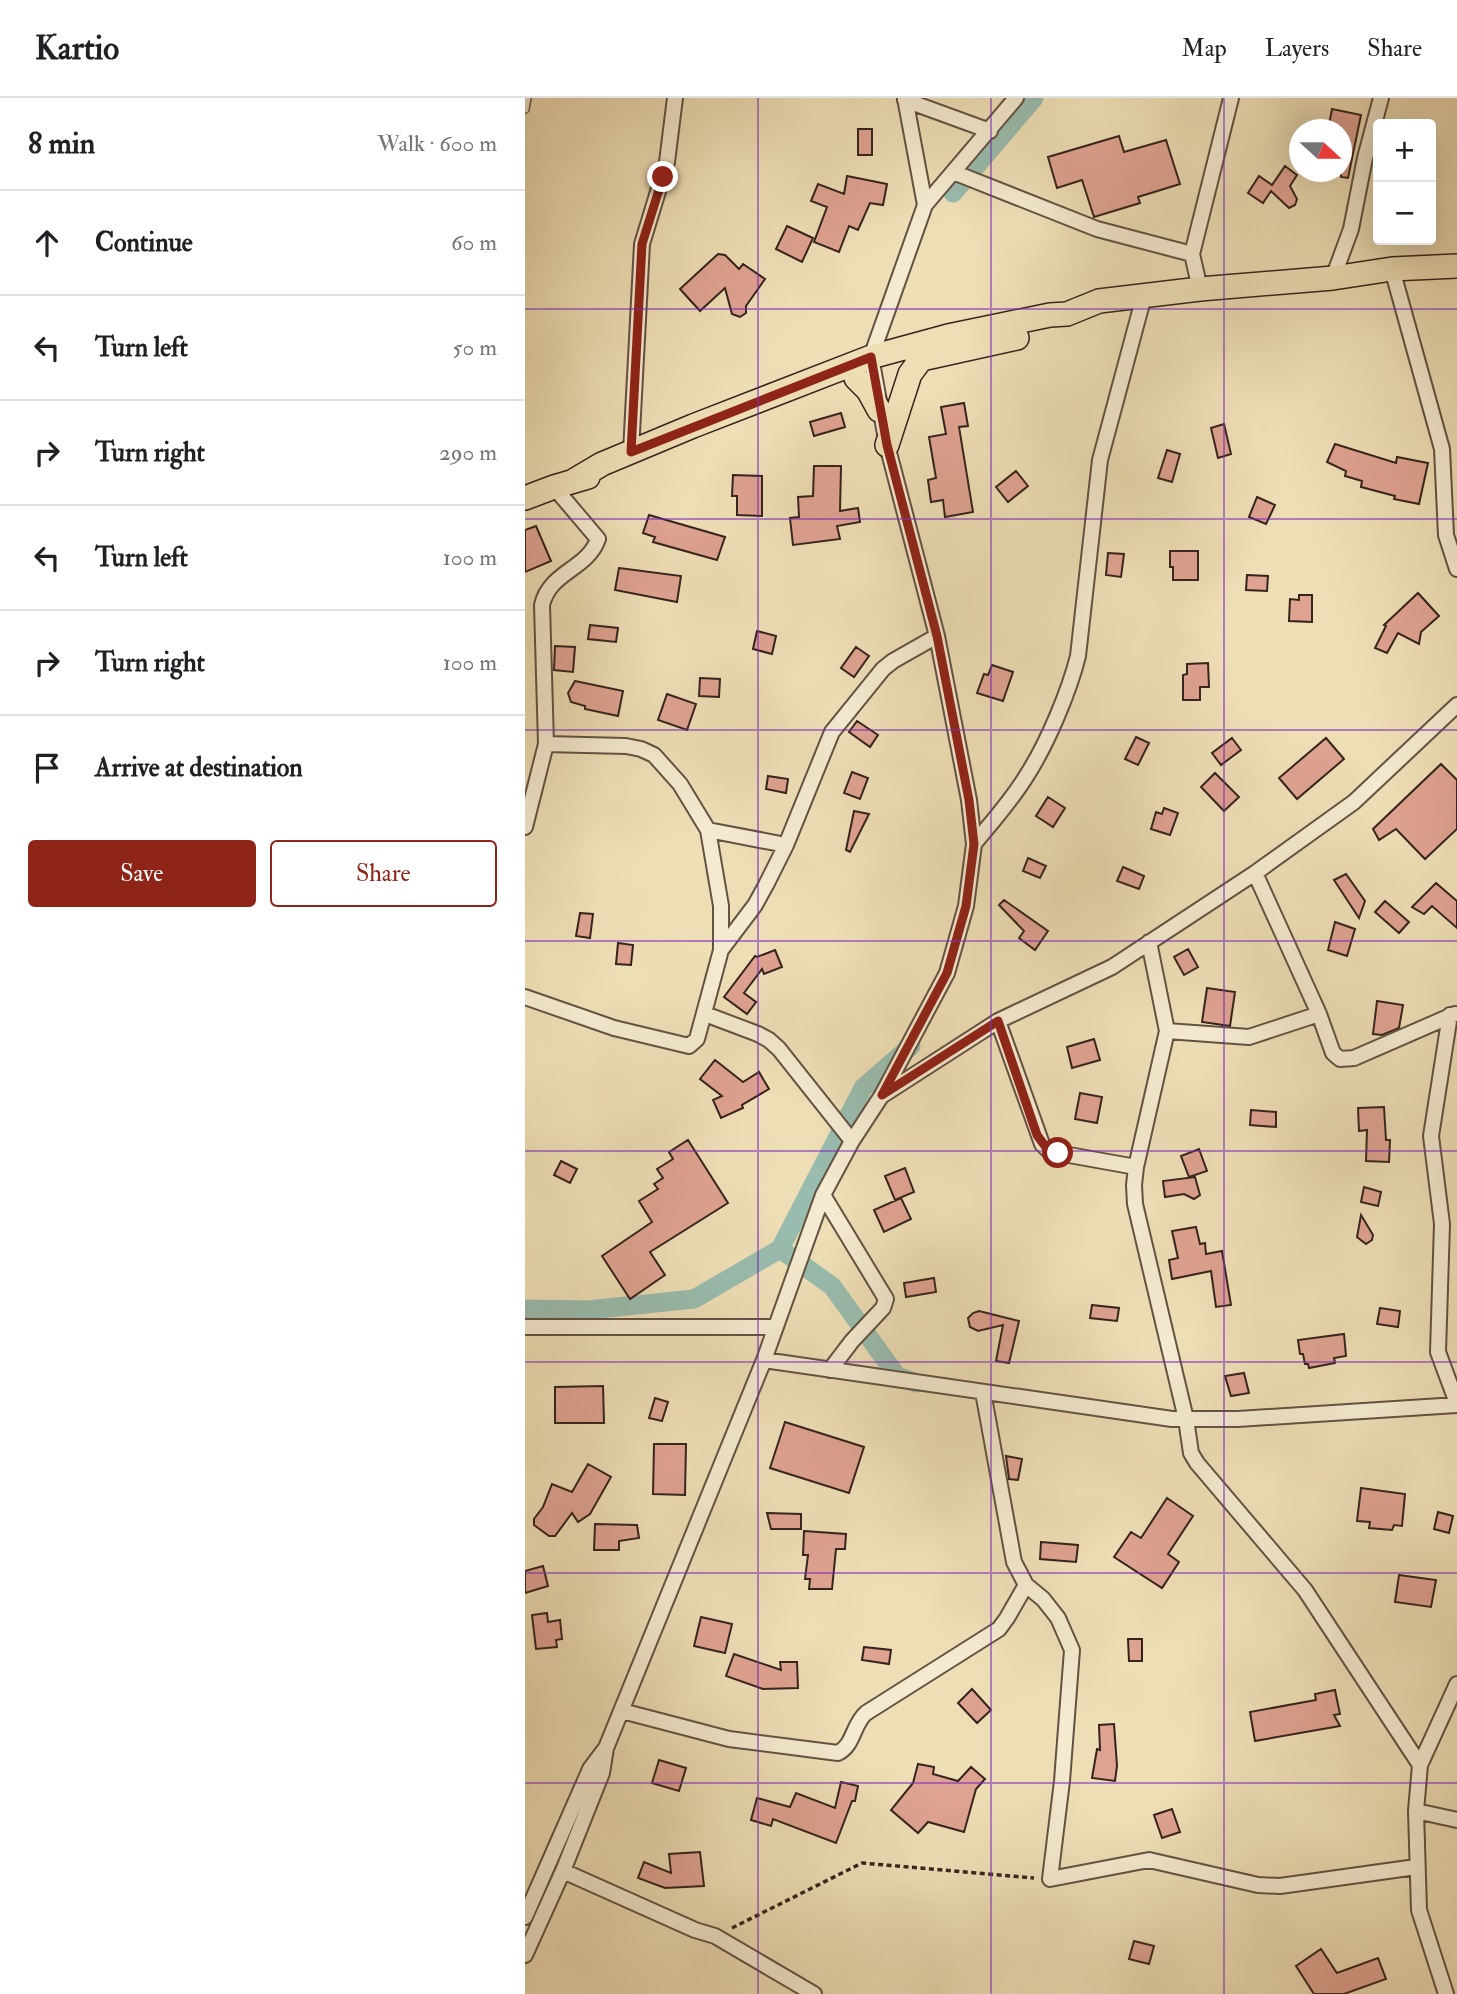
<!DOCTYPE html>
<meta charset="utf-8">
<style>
:root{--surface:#fff;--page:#f6f6f6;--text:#202124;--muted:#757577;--line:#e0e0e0;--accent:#8f2418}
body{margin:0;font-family:"IM FELL Double Pica",serif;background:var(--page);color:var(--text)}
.controls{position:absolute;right:21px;top:21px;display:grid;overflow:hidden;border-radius:7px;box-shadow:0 7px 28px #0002}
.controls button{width:63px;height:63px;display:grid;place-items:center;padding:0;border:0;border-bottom:2px solid var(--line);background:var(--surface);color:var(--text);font:35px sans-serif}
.compass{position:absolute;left:764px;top:21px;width:63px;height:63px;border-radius:50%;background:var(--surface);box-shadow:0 7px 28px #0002;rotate:111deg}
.stop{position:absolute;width:21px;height:21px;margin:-16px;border:5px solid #8f2418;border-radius:50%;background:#fff}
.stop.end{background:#8f2418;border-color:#fff;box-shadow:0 2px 7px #0008}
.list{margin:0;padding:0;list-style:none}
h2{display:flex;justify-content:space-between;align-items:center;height:91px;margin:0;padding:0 28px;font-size:30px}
h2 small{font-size:23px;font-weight:400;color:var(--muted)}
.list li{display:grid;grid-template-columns:46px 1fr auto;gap:21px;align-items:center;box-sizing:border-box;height:105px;padding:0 28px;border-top:2px solid var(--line)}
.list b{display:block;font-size:26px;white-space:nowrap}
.list em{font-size:23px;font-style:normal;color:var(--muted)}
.actions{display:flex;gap:14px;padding:21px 28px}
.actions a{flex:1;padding:16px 0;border:2px solid var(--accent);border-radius:7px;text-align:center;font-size:24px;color:var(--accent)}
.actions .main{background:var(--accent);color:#fff}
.icon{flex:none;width:38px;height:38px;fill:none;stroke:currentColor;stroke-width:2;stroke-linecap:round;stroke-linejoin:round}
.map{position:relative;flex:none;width:932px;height:1896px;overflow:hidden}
header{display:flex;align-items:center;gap:42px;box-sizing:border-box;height:98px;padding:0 35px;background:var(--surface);border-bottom:2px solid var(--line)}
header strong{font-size:33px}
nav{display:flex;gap:38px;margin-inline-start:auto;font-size:24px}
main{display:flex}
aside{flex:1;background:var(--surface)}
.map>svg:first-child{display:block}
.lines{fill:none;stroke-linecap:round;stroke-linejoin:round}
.canal{stroke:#99bcae;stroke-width:19}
.building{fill:#dfa391;stroke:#35231c;stroke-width:2}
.service-casing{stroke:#635242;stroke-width:10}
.minor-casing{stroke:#635242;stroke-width:18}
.primary-casing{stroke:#35231c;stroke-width:26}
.path{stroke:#35231c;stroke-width:3.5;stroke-dasharray:5 3.5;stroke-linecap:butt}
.service{stroke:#f4ead0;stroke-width:7}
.minor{stroke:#f4ead0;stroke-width:14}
.primary{stroke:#eedeb6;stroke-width:23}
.route{stroke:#8f2418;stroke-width:9}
.grid{fill:none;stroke:#7b2cbf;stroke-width:2;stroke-opacity:0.55}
</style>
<header>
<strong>Kartio</strong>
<nav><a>Map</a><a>Layers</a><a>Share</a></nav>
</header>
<main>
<aside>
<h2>8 min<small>Walk · 600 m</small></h2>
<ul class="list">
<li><svg class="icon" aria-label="ahead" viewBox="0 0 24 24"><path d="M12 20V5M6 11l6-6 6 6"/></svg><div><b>Continue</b></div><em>60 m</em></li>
<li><svg class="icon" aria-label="left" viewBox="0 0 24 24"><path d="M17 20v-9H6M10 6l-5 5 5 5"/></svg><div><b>Turn left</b></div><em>50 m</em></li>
<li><svg class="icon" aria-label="right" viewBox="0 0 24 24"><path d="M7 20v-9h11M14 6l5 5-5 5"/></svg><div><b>Turn right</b></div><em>290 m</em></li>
<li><svg class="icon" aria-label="left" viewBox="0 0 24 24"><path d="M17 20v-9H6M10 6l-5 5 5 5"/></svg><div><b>Turn left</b></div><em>100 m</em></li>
<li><svg class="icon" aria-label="right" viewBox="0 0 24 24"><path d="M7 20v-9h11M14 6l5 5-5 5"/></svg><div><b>Turn right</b></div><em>100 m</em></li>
<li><svg class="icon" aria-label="arrive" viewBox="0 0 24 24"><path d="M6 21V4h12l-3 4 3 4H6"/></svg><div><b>Arrive at destination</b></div></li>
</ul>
<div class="actions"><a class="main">Save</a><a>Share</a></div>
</aside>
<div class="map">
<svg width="932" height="1896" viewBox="0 0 932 1896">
<rect width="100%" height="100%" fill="#eedeb6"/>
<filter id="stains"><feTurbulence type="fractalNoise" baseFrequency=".00286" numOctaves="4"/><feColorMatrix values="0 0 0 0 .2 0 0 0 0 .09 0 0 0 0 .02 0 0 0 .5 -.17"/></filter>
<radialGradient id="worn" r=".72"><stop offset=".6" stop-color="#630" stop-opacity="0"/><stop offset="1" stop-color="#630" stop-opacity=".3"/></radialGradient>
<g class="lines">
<path class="canal" d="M428 95 509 0
M255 1151 307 1188 372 1278 392 1285
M0 1211 63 1212 169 1201 255 1151 338 990 386 948"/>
</g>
<path class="building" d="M807 11 836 17 823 80 816 79V32H803Z
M333 31H347V57H333Z
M594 38 599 54 641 42 655 86 613 99 615 105 569 119 557 82 532 90 523 59Z
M760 68 772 77 765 88 772 101 770 107 764 110 746 93 738 105 723 95 734 78 747 87Z
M322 78 362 86 358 107 345 105 333 132 324 128 314 154 289 144 302 109 286 103 293 86 319 96Z
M262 128 288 140 277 164 251 151Z
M193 156 200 157 214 171 218 166 240 181 221 208V215L215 219 207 216 200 190 175 213 155 191Z
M439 305 443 328 434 329 448 414 420 419 418 402 406 404 403 382 411 380 404 339 421 336 416 309Z
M316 315 320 329 289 338 285 324Z
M699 326 706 356 693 360 686 330Z
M810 346 871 365 872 359 903 365 894 406 869 401 870 398 836 389 837 383 820 378 821 373 802 364Z
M642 352 655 356 647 384 633 380Z
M289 368H316L315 413 333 410 335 424 312 428 315 441 268 447 265 420 274 419 273 399 288 398Z
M491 373 503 388 483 404 471 389Z
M208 377 237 378V418L212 417V398H207Z
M732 399 750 407 741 426 724 419Z
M124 417 200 439 192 462 128 444 130 439 118 435Z
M11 428 26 463 0 474V432Z
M645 453H673V482H648V469H645Z
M583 455 599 456 596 479 581 477Z
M94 470 156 478 152 504 90 492Z
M722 477 743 478 742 493 721 492Z
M893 495 914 518 896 534 894 546 873 535 862 555 850 550 861 528 859 527Z
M774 497H787V524L764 523 765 501 774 502Z
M65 527 93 530 91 544 63 541Z
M232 533 251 538 247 556 228 551Z
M30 548 50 549 48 574 29 572Z
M331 549 344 558 329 579 316 570Z
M683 565 684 589H675V602H658V577L662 576V566Z
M467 567 488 574 478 603 452 595 459 576 463 577Z
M175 580 195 581 194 599 174 598Z
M50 583 98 593 93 618 60 611V608L46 604 43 595Z
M142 596 171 606 162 632 133 622Z
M332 623 353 637 345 649 324 634Z
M611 639 624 645 613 667 600 661Z
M707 640 716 652 696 667 687 655Z
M801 640 819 661 772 701 754 680Z
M916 666 932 682V731L900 761 871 731 854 742 848 731Z
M327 674 343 680 335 701 319 695Z
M690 675 714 699 699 713 676 689Z
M243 678 263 681 261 695 241 691Z
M523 699 540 710 528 729 511 718Z
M639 710 653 715 645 737 626 731 631 714 637 716Z
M329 713 344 716 325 754 321 752Z
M503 760 521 768 515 780 498 773Z
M598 769 619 778 614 791 592 783Z
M821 776 840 803 834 820 809 782Z
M911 785 932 803V830L907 808 899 816 887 809Z
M479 802 523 833 510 852 494 840 499 833 474 807Z
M860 803 884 824 874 835 850 814Z
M55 815 68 816 65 840 51 838Z
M810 824 830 831 822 858 803 852Z
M93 845 108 847 106 867 91 866Z
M663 851 673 869 659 877 649 859Z
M250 852 257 869 239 876 237 871 219 895 231 904 222 916 199 899 230 858 232 859Z
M682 890 710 894 705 928 677 924Z
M852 903 878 907 874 930 857 937 848 936Z
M569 941 575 962 547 970 542 949Z
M190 962 218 984 234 974 244 991 217 1007 218 1010 196 1020 188 1002 197 998 175 981Z
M555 995 577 999 572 1025 550 1021Z
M859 1009 861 1042H865L864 1064 841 1063 842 1032 834 1033 833 1010Z
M726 1012 751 1014V1029L725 1027Z
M163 1042 203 1105 125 1154 140 1177 105 1201 77 1158 127 1124 114 1103 133 1091 129 1086 138 1080 132 1071 148 1061 144 1054Z
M674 1051 682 1073 664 1079 656 1058Z
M36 1063 52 1071 45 1085 29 1077Z
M380 1070 389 1094 370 1102 360 1078Z
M670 1079 675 1097 669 1101 659 1096 640 1099 638 1083Z
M839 1089 856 1094 853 1108 836 1104Z
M376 1100 386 1121 359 1134 349 1112Z
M836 1117 848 1137 847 1142 841 1146 832 1139Z
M671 1129 675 1146 680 1145 681 1156 697 1153 706 1207 691 1209 686 1173 647 1181 644 1162 653 1160 647 1133Z
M409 1180 411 1194 381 1199 379 1185Z
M567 1207 594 1210 592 1223 565 1220Z
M855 1210 875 1213 873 1229 852 1226Z
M454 1213 494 1223 484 1265 471 1263 478 1227 453 1233 445 1229 443 1220 448 1215Z
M819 1236 821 1258 809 1260 810 1265 784 1270 783 1266H780L778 1256H775L773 1242Z
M719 1275 724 1295 706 1298 700 1278Z
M78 1288 79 1325H30V1289Z
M130 1300 143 1304 137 1323 124 1320Z
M260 1324 339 1349 324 1395 245 1370Z
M129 1346H161L160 1397 128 1396Z
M481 1358 497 1361 493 1382 484 1381Z
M63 1366 86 1379 65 1416 53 1424 47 1415 30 1438H24L9 1427V1421L18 1409 27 1386 47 1394Z
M836 1390 880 1396 877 1428 869 1427 867 1432 844 1430 845 1424 832 1423Z
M642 1400 668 1418 643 1456 654 1464 637 1490 589 1459 606 1434 616 1440Z
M913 1414 928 1418 924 1435 909 1431Z
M242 1415 276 1416V1431H246Z
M70 1426 112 1427 114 1440 94 1443V1452H69Z
M279 1433 321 1436 320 1451H311L307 1491H284L285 1481H280L283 1457H278Z
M516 1444 553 1447 551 1464 515 1461Z
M18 1468 23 1488 0 1495V1473Z
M874 1477 911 1482 906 1509 870 1504Z
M22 1515 23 1524 35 1522 37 1541 31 1542 32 1549 11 1551 7 1517Z
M176 1519 207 1526 200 1555 169 1548Z
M603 1541H617V1563H604Z
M339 1549 366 1552 364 1566 337 1562Z
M209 1556 256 1572 255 1564H272L273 1590 238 1591 201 1578Z
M447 1591 466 1612 452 1625 433 1605Z
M810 1592 815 1616 809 1617 815 1628 730 1643 725 1614 791 1602 790 1596Z
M589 1626 592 1668 590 1683 567 1680 572 1651 575 1652 574 1627Z
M134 1662 161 1670 154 1693 127 1685Z
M393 1666 409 1669 408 1676 433 1683 446 1669 460 1681 451 1691 439 1734 403 1724 393 1735 366 1712 388 1685Z
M316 1684 333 1688 330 1703H327L311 1745 248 1721 246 1728 226 1722 232 1700 265 1709 271 1695 310 1710Z
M647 1711 655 1734 637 1740 629 1717Z
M175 1754 179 1788 140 1790 113 1780 119 1764 146 1775 144 1756Z
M609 1843 629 1848 624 1866 604 1861Z
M796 1851 812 1875 853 1860 861 1881 819 1896H789L771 1868Z"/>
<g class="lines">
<g class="service-casing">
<path id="service" d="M0 11 2 0"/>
</g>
<g class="minor-casing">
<path id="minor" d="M380 0 400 107
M380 2 465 33
M428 74 572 131 667 156
M867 171 917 351 921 437 932 471
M808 180 826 131 840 60 856 0
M675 191 667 156 706 0
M106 354 117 146 142 64 150 0
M0 729 21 646 17 507C25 473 62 472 73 441L29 389
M183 732 261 747
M449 746C467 724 487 702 502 677 522 646 544 594 553 558L575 362 619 198
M730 775 794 916
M624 844 642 933 611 1069 609 1087 610 1106 661 1321 666 1355 672 1365 780 1492 895 1667 891 1713 932 1722
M196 852 230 807 241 787 261 747 307 634 358 571 368 563 412 538
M0 899 89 930 164 948 172 941 196 852V808L183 732 155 686 129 657 116 651 101 648 21 646
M180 916 233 936 244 942 254 951 327 1043
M925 917 906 1038 917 1126 913 1254 932 1305
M473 923 517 1046 523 1052 533 1055 611 1069
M642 933 724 939 794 916 808 955 815 961 829 960 930 916
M358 997 473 923 587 869 730 775 829 704 932 607
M298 1097 361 1201 358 1210 327 1243 305 1272
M0 1229H250
M239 1262 647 1321H713L932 1307
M458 1294 489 1464 501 1487 518 1501 533 1520 547 1552 537 1683 525 1781 624 1762 733 1787 755 1788 891 1769
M97 1613 204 1641 313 1655C329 1647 328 1626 341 1615L474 1531 482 1520 501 1487
M895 1667 932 1586
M891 1713 894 1812 921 1896
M38 1773 170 1832 190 1838 289 1896
M0 1819 65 1671 80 1651
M0 1857 38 1773 77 1675 81 1650 239 1262 298 1097 327 1043 357 997 422 875 441 808 449 746 444 702 412 538 362 347 346 259 400 107 491 0"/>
</g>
<g class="primary-casing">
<path id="primary" d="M392 262 492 240
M331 280 343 292 354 312
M362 347 385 276 397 260
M50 382 77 366 168 328 346 259 423 238 525 217 542 216 574 203 675 191 808 180 867 171 932 168
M0 400 29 389 63 379"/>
</g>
<path class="path" d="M207 1830 337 1765 509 1780"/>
<use href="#service" class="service"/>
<use href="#minor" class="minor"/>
<use href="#primary" class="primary"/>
</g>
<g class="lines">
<path class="route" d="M138 79 117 146 106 354 346 259 362 347 412 538 444 702 449 746 441 808 422 875 357 997 473 923 512 1037 523 1052 533 1055"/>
</g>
<path class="grid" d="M233 0V1896M466 0V1896M699 0V1896M0 211H932M0 421H932M0 632H932M0 843H932M0 1053H932M0 1264H932M0 1475H932M0 1685H932"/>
<rect width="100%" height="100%" filter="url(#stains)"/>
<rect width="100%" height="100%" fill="url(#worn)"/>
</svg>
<div class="controls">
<button>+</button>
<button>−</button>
</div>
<svg class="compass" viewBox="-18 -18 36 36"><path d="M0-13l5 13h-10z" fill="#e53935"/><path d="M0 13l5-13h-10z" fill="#757577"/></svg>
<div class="stop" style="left:533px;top:1055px"></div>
<div class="stop end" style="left:138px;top:79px"></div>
</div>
</main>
